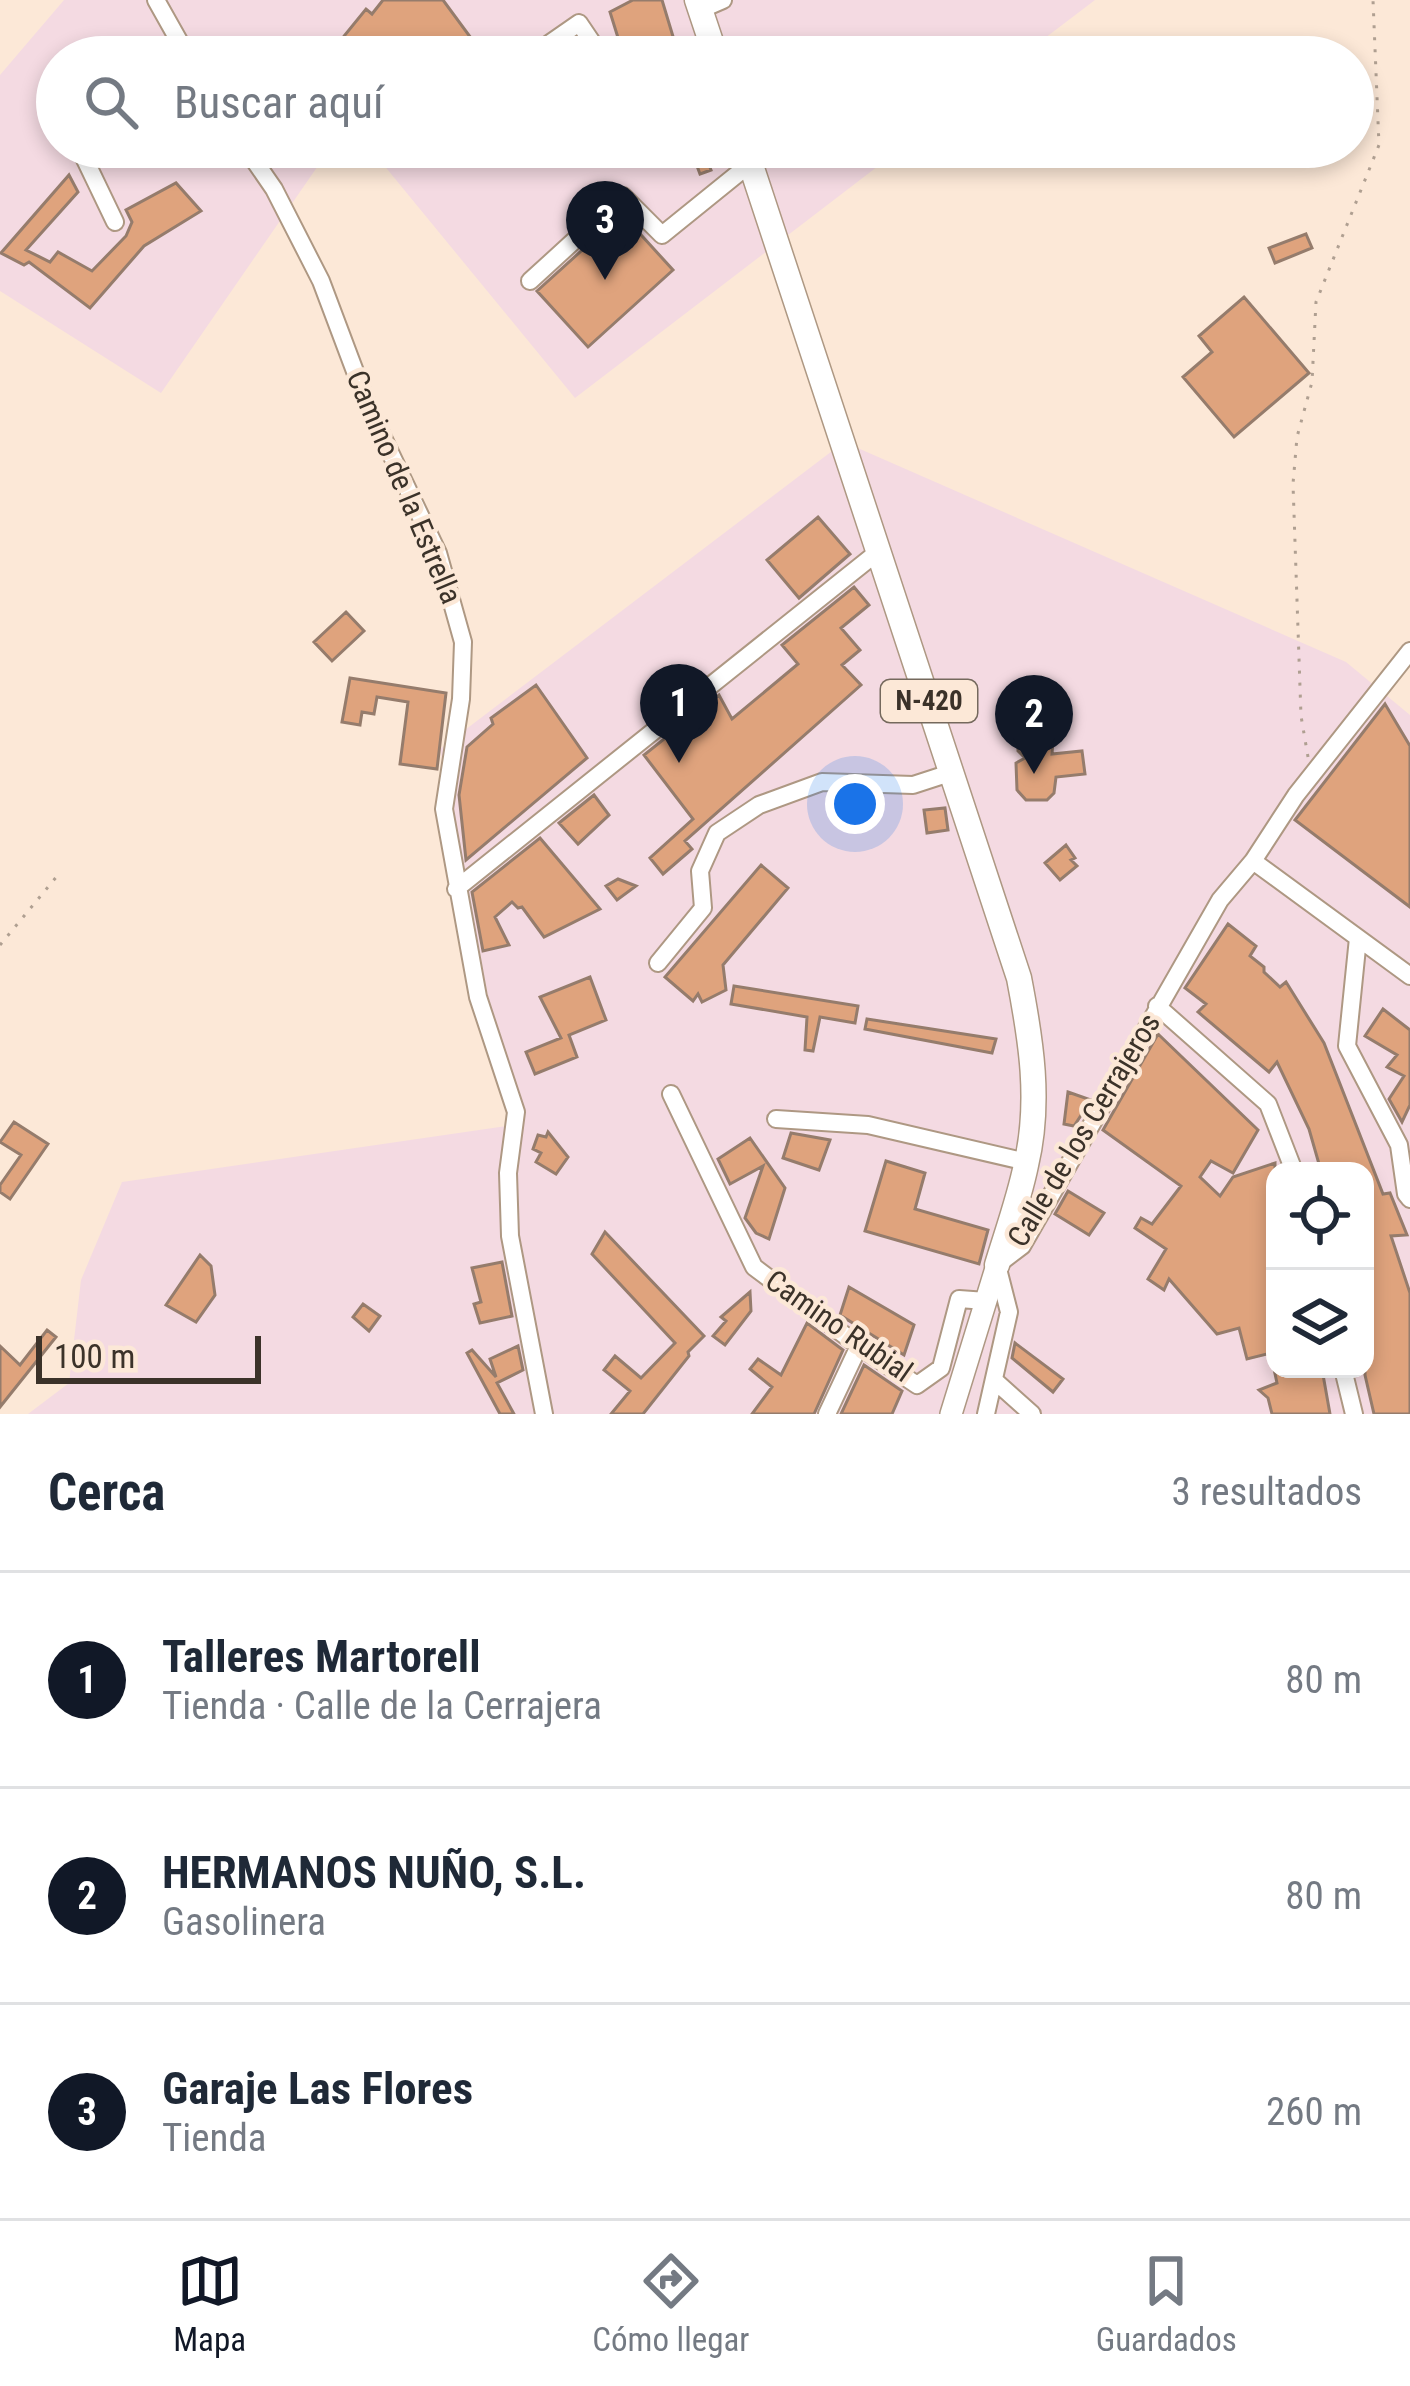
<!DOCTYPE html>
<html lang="es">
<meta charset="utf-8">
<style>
:root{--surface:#fff;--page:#f2f2f3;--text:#1f2937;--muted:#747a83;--line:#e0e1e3;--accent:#111827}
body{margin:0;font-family:"Roboto Condensed",sans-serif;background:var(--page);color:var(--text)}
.controls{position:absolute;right:36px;bottom:36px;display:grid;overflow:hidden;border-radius:24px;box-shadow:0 6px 18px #0003}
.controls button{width:108px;height:108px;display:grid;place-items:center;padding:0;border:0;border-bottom:3px solid var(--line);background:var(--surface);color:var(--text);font:60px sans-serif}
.scale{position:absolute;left:36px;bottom:30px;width:225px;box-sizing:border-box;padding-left:12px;border:6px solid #3b3229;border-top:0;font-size:33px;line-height:42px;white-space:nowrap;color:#3b3229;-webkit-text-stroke:9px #fce8d7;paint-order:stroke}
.you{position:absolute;left:855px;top:804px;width:42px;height:42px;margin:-30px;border:9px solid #fff;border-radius:50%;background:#1a73e8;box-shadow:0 0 0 18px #1a73e833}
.badge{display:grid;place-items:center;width:78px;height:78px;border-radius:50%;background:var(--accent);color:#fff;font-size:39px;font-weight:700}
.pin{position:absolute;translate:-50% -99px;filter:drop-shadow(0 3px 6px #0008)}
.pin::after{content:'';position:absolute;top:63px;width:42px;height:36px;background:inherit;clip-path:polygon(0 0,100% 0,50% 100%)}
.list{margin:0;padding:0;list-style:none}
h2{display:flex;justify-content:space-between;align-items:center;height:156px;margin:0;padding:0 48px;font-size:51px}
h2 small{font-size:39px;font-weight:400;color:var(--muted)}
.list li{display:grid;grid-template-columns:78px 1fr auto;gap:36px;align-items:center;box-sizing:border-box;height:216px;padding:0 48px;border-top:3px solid var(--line)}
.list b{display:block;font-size:45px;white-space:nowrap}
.list p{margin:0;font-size:39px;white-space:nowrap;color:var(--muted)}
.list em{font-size:39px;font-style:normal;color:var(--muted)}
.icon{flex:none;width:66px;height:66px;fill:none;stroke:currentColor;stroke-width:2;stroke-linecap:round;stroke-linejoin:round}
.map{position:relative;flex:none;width:1410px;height:1414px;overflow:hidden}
.search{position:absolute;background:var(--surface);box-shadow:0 6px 18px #0003;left:36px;right:36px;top:36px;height:132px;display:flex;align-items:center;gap:30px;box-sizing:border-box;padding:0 42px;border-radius:66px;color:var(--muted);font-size:45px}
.sheet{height:804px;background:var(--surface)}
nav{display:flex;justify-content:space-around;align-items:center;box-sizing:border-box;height:168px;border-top:3px solid var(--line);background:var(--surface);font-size:33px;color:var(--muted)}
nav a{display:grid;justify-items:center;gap:6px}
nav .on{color:var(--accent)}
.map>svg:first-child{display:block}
.industrial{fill:#f4dae2;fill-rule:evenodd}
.building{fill:#dfa37d;stroke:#957c6c;stroke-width:3}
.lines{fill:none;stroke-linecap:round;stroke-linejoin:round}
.minor-casing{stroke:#ae9883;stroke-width:20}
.major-casing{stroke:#ae9883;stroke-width:24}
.highway-casing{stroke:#ae9883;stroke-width:27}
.path{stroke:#af9f91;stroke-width:3;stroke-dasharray:3 9;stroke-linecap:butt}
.minor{stroke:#fff;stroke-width:16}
.major{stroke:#fff;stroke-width:21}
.highway{stroke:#fff;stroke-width:24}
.labels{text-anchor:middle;stroke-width:9;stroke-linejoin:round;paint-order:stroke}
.shield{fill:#fce8d7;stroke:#75695d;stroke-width:3}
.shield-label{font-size:27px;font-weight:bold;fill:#3b3229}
.street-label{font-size:30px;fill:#3b3229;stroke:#fce8d7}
</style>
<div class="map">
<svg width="1410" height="1414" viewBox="0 0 1410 1414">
<rect width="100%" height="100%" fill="#fce8d7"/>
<path class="industrial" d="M64 0H1095L1020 57H57V147H331L161 393 0 291V75Z
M369 147H903L575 398Z
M844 442 1346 662 1410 715V1414H28L69 1383 81 1280 122 1182 513 1125 440 749ZM1275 1171H1365V1369H1275Z"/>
<path class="building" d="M383 0H443L485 57H351L340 41 366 9 372 14Z
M633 0H662L678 53 665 57H624L610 12Z
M690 147H702L711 170 700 174Z
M69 175 78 192 26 250 50 262 58 252 92 271 126 236 132 222 126 210 176 183 201 211 144 246 90 308 29 262 24 265 1 253Z
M622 214 673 270 588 347 537 291Z
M1306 234 1312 248 1275 263 1269 248Z
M1244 297 1309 373 1234 437 1183 377 1212 352 1199 336Z
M818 517 850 554 799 598 767 560Z
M854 587 869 605 841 628 860 650 842 665 861 685 685 841 692 849 663 874 650 858 693 819 644 755 719 695 732 719 798 664 782 645Z
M346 612 364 631 332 661 314 642Z
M350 678 446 693 437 769 400 764 408 702 377 697 374 714 362 712 360 725 342 722Z
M536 685 587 758 466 860 459 795 467 747 493 724 491 718Z
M1018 695 1056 699 1052 754 1082 751 1085 774 1056 777 1054 793 1047 800H1026L1017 790 1016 763 1025 758 1018 751Z
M1385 704 1410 746V907L1295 820Z
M594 795 609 815 578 844 559 823Z
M945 808 948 830 927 833 924 810Z
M540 838 600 909 544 937 522 907 518 908 512 902 495 917 509 945 483 951 472 892Z
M1066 845 1075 858 1071 860 1077 866 1060 880 1045 863Z
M761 865 788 888 723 965 726 990 702 1002 698 994 693 1001 665 977Z
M618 879 636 886 617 900 606 886Z
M1228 924 1256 946 1250 956 1264 967V972L1280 987 1286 982 1324 1043 1383 1194 1390 1193 1407 1235 1391 1236 1410 1293V1414H1374L1365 1375V1171H1321L1309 1129 1277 1062 1269 1072 1198 1012 1206 1004 1185 988Z
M590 977 606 1020 569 1035 577 1057 535 1074 526 1052 561 1038 540 997Z
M734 986 858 1006 855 1023 820 1017 813 1051 805 1050 807 1017 731 1004Z
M1383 1009 1410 1030V1105L1402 1122 1389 1099 1404 1076 1387 1067 1397 1055 1365 1036Z
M867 1019 996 1039 992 1053 865 1029Z
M1158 1034 1258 1130 1233 1173 1211 1161 1200 1177 1220 1196 1233 1177 1275 1163V1194L1272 1195 1275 1352 1247 1359 1239 1328 1217 1334 1169 1279 1164 1290 1148 1279 1166 1249 1135 1228 1141 1218 1152 1224 1181 1186 1103 1130Z
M1068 1092 1091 1100 1074 1126 1064 1124Z
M14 1122 48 1144 10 1199 0 1192V1185L21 1155 0 1142Z
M548 1132 568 1157 556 1174 536 1162 541 1153 533 1149 538 1135 546 1137Z
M791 1133 830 1140 819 1170 783 1158Z
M750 1138 785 1188 769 1239 756 1233 745 1218 763 1166 730 1184 718 1159Z
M886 1161 925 1173 915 1209 988 1230 979 1264 865 1231Z
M1068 1191 1104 1213 1089 1235 1055 1214Z
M605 1232 704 1336 688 1352 689 1356 643 1414H611L630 1391 604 1370 615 1356 641 1378 675 1343 592 1254Z
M200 1255 211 1266 215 1295 196 1322 166 1305Z
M502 1262 512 1316 480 1323 474 1304 481 1302 472 1268Z
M849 1287 914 1325 904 1355 840 1315Z
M750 1292 751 1311 725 1345 713 1336 726 1321 721 1317Z
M363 1304 380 1316 369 1331 353 1317Z
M807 1323 843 1350 814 1414H752L772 1387 750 1369 758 1359 781 1375Z
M47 1330 56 1337 0 1407V1346L20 1365Z
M1015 1343 1063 1379 1053 1392 1012 1358Z
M518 1346 523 1370 497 1383 514 1414H500L467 1353 472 1350 496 1377 490 1359Z
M864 1365 902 1391 892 1414H841Z
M1274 1369H1322L1330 1414H1272L1268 1398 1259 1390 1277 1383Z"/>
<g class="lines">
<g class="minor-casing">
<path id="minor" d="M156 0 188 57
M700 10 723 0
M103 57H111
M530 57 579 23 602 57
M79 147 115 222
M245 147 274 189 321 281 368 406 438 553 463 642 461 699 444 809 478 997 516 1112 508 1173 510 1236 544 1414
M530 281 623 196 662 235 751 163
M1253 861 1410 976
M456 889 879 551
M1358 938 1347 1046 1399 1145 1406 1194 1410 1199
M658 963 703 908 700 871 717 833 759 805 822 782 913 785 953 772
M1157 1006 1268 1104 1294 1171
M671 1094 754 1267 859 1346 917 1385 941 1368 959 1299 986 1301
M776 1119 868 1125 1027 1162
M1343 1369 1354 1414
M994 1380 1032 1414
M827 1414 859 1346
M986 1414 1009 1312 997 1265 1022 1246 1220 900 1253 861 1296 795 1410 651"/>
</g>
<g class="major-casing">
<path id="major" d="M951 1414 997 1265"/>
</g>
<g class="highway-casing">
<path id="highway" d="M697 0 716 57
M745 147 1019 978C1031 1040 1041 1102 1026 1165 1019 1199 1007 1232 997 1265"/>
</g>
<path class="path" d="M1308 757 1301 716 1293 484 1297 437 1312 382 1316 302 1379 145 1373 0
M0 945 58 875"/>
<use href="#minor" class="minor"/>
<use href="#major" class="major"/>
<use href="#highway" class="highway"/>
</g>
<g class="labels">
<rect class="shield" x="881" y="680" width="96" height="42" rx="9"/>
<g class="shield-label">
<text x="929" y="710">N-420</text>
</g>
<g class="street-label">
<text transform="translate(404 487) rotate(67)" y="10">Camino de la Estrella</text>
<text transform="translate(1084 1130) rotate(-59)" y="10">Calle de los Cerrajeros</text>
<text transform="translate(839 1326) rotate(35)" y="10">Camino Rubial</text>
</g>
</g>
</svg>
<div class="controls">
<button><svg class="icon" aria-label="locate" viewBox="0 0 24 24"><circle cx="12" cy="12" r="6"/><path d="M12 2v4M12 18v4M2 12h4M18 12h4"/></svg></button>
<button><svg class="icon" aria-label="layers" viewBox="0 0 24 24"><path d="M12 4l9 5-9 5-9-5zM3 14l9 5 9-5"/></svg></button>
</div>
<div class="scale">100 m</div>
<div class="you"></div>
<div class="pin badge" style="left:679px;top:763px">1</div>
<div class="pin badge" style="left:1034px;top:774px">2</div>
<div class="pin badge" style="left:605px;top:280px">3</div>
<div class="search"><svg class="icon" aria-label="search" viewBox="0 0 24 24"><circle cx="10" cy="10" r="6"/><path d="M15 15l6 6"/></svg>Buscar aquí</div>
</div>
<section class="sheet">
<h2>Cerca<small>3 resultados</small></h2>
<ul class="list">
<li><span class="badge">1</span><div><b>Talleres Martorell</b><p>Tienda · Calle de la Cerrajera</p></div><em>80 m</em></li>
<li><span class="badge">2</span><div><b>HERMANOS NUÑO, S.L.</b><p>Gasolinera</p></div><em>80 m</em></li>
<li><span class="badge">3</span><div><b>Garaje Las Flores</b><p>Tienda</p></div><em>260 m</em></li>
</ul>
</section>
<nav>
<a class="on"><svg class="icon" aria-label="map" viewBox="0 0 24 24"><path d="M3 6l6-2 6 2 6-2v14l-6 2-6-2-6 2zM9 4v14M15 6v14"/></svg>Mapa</a>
<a><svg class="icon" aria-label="directions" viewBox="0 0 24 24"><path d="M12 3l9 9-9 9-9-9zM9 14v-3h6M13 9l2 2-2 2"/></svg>Cómo llegar</a>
<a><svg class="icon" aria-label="saved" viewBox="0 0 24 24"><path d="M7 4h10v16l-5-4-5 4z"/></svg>Guardados</a>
</nav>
